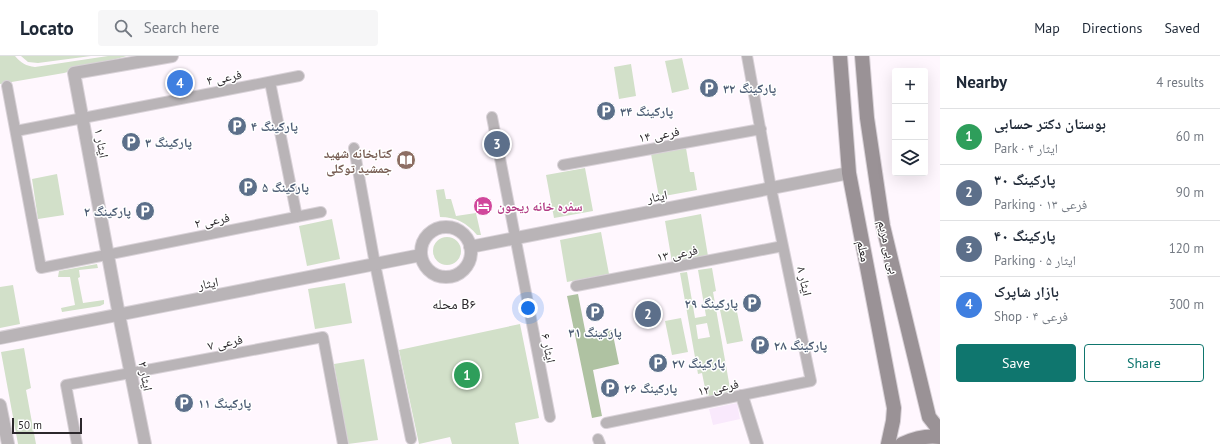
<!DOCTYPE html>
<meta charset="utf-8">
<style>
:root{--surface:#fff;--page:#f6f6f7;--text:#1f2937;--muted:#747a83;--line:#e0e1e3;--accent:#0f766e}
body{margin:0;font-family:"PT Sans","Noto Naskh Arabic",sans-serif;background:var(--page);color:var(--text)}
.controls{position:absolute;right:12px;top:12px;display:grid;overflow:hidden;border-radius:4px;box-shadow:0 4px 16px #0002}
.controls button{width:36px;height:36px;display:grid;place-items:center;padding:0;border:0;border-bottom:1px solid var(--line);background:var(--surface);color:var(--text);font:20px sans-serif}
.scale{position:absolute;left:12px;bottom:10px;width:70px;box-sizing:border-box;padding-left:4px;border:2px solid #2c282c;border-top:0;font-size:11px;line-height:14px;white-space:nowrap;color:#2c282c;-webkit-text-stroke:3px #fff;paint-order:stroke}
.you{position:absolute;left:528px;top:252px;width:14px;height:14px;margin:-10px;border:3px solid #fff;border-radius:50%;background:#1a73e8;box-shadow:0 0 0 6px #1a73e833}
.badge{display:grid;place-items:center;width:26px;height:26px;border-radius:50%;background:var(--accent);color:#fff;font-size:13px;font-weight:700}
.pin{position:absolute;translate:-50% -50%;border:2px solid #fff;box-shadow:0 1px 4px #0006}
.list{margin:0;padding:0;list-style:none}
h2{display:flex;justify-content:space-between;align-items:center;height:52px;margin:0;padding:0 16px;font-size:17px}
h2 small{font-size:13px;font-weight:400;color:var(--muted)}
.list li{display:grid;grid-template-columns:26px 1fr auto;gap:12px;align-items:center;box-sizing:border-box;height:56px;padding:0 16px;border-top:1px solid var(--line)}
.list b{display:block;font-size:15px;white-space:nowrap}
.list p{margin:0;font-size:13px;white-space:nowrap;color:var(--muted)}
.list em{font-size:13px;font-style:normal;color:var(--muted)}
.actions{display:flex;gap:8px;padding:12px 16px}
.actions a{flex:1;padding:9px 0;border:1px solid var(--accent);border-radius:4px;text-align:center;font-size:14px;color:var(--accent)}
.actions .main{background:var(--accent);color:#fff}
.icon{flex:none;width:22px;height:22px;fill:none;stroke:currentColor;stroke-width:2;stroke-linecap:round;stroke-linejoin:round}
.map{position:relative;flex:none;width:940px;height:388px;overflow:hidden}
header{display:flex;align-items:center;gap:24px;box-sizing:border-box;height:56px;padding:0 20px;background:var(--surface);border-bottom:1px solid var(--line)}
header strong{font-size:19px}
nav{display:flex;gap:22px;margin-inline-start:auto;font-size:14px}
.search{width:280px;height:36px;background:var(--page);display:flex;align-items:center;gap:10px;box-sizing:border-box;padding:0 14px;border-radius:4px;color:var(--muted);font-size:15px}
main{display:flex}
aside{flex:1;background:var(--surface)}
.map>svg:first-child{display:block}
.commercial{fill:#f9e9fc}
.green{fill:#d2e0c9;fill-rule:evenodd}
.forest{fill:#afc2a2}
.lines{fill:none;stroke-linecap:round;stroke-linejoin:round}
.minor-casing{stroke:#d9d2d8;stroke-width:12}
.tertiary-casing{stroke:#d9d2d8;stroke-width:14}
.secondary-casing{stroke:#d9d2d8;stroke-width:16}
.minor{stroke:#b9b4b7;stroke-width:10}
.tertiary{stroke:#b9b4b7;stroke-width:12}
.secondary{stroke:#9a9296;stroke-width:14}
.labels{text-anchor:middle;stroke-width:3;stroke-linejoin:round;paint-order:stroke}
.street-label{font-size:13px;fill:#2c282c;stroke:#fff}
.service-label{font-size:13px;font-weight:bold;fill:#4e5e75;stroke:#fff;text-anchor:start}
.education-label{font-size:13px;font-weight:bold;fill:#785e54;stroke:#fff;text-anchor:end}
.hotel-label{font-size:13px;font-weight:bold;fill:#b23c85;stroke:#fff;text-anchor:start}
.neighbourhood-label{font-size:14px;fill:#2c282c;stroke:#fff}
</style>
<header>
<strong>Locato</strong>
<div class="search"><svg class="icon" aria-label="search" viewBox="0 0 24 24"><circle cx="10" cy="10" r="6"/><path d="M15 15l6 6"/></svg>Search here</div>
<nav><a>Map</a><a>Directions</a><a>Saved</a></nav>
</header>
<main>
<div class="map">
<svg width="940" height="388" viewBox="0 0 940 388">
<rect width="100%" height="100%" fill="#fff7fe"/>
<path class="commercial" d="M737 347 740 363 713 369 709 353Z"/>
<path class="green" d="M0 0H15C21 7 26 10 35 11L108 0H127L64 17 0 28Z
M21 0H91L38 7 28 6Z
M682 2 689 33 672 37 665 5Z
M631 8 636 40 619 43 614 11Z
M686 92 690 116H694L697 134 659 141 651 98Z
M585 112 593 155 554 162 546 119Z
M57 118 64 159 38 163 32 123Z
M444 133 446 143H451L456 160 476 157 481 179H477C467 167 456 161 440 161L436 134Z
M701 158 708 200 672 206 665 165Z
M332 163 340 203 307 210 299 170Z
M601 176 609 218 567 226 560 184Z
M433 195a14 14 0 1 1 28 0a14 14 0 1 1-28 0Z
M97 208 98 212 79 214 80 221 78 222 83 247 104 244V248L100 250 62 256 61 252 75 249 70 221H58L59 215Z
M712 212 716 235 713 236 731 338 707 342 702 317 698 318 680 217 687 216 695 262 706 260 698 214ZM707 267 710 281 698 283 696 269Z
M345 227 352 267 315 273 308 233Z
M13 229 20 268 0 272V231Z
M736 251 743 285 727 288 720 254Z
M681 262 688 296 672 299 665 265Z
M520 268 539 362 515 367 519 388H452L450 381 419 388 399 294Z
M24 292 31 332 26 334 36 388H18L1 296Z
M364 303 378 384 348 388 334 308Z"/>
<path class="forest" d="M578 238 586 279 612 274 619 308 593 314 602 360 592 362 567 240Z"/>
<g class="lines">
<g class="minor-casing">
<path id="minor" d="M270 26 297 161
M7 30 41 212 321 156
M492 61 550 361
M16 75 299 20
M354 92 375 208 411 383
M563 109 761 73
M576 230 783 190
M606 367 811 325 771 132 747 0
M598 383 600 388
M77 388 66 329 323 281 343 388"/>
</g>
<g class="tertiary-casing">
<path id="tertiary" d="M421 196a25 25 0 1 1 50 0a25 25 0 1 1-50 0Z
M470 191 849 117
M0 282 421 199
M742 340 757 388
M0 349 8 388
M145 388 119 259 74 17 172 0"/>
</g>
<g class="secondary-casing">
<path id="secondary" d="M840 0 849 117 894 352 893 365 888 388
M862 0 867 62 883 170 929 361 940 375
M902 388C915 382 926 379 940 381"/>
</g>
<use href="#minor" class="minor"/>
<use href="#tertiary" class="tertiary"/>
<use href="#secondary" class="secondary"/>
</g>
<defs>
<g id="parking-disc" transform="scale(1)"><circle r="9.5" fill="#5c6f8a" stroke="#fff"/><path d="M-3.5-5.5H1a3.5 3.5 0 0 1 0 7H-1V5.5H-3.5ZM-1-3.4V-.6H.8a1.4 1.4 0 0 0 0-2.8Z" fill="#fff"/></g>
<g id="library-disc" transform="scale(1)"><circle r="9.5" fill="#8d6e63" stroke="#fff"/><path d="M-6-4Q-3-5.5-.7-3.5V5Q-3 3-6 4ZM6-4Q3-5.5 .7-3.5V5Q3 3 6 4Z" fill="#fff"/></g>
<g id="hotel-disc" transform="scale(1)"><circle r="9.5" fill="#d1479c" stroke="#fff"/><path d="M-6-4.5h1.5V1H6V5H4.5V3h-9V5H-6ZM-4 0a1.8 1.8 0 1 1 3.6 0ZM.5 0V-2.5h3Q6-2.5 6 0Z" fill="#fff"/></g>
</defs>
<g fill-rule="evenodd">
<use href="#parking-disc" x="709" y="32"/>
<use href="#parking-disc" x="606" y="55"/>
<use href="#parking-disc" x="237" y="70"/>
<use href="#parking-disc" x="131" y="86"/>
<use href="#library-disc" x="406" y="104"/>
<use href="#parking-disc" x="248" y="131"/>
<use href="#hotel-disc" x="483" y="150"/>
<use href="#parking-disc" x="145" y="155"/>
<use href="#parking-disc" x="752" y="247"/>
<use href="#parking-disc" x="595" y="256"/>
<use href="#parking-disc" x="760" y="289"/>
<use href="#parking-disc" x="658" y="307"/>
<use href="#parking-disc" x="610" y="332"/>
<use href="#parking-disc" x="184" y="347"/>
</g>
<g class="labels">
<g class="street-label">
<text transform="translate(224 21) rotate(-11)" y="5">فرعی ۴</text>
<text transform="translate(659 78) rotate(-10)" y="5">فرعی ۱۴</text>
<text transform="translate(102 87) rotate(79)" y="5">ایثار ۱</text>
<text transform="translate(657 140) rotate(-11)" y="5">ایثار</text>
<text transform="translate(212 164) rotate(-11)" y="5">فرعی ۲</text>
<text transform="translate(889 191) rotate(77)" y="5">بی بی مریم</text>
<text transform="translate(864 195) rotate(79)" y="5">معلم</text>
<text transform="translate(677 197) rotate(-11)" y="5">فرعی ۱۳</text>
<text transform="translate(805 225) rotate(78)" y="5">ایثار ۸</text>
<text transform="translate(208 227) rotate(-11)" y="5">ایثار</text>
<text transform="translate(225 286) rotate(-11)" y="5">فرعی ۷</text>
<text transform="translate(549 292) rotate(79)" y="5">ایثار ۶</text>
<text transform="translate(146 320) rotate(79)" y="5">ایثار ۲</text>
<text transform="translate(718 331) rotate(-11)" y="5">فرعی ۱۲</text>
</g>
<g class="service-label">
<text x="723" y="37">پارکینگ ۳۲</text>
<text x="620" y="60">پارکینگ ۳۴</text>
<text x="251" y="75">پارکینگ ۴</text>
<text x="145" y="91">پارکینگ ۳</text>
<text x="262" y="136">پارکینگ ۵</text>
<text x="131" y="160" text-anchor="end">پارکینگ ۲</text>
<text x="738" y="252" text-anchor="end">پارکینگ ۲۹</text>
<text x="595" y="281" text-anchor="middle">پارکینگ ۳۱</text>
<text x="774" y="294">پارکینگ ۲۸</text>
<text x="672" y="312">پارکینگ ۲۷</text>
<text x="624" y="337">پارکینگ ۲۶</text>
<text x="198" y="352">پارکینگ ۱۱</text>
</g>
<g class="education-label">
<text x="392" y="102">کتابخانه شهید<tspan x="392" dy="15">جمشید توکلی</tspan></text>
</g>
<g class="hotel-label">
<text x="497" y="155">سفره خانه ریحون</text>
</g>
<g class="neighbourhood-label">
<text x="454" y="253">محله B۶</text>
</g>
</g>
</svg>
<div class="controls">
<button>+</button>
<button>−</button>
<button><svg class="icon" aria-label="layers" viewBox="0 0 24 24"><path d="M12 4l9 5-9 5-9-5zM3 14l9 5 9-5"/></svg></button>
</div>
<div class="scale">50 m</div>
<div class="you"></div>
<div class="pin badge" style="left:467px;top:319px;background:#2e9e5b">1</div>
<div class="pin badge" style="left:648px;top:258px;background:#5c6f8a">2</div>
<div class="pin badge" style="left:497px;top:88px;background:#5c6f8a">3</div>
<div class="pin badge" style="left:180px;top:27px;background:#3f7fe0">4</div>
</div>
<aside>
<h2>Nearby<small>4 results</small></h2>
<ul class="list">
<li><span class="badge" style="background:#2e9e5b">1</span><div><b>بوستان دکتر حسابی</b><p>Park · ایثار ۴</p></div><em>60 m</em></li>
<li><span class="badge" style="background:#5c6f8a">2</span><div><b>پارکینگ ۳۰</b><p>Parking · فرعی ۱۳</p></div><em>90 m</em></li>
<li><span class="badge" style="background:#5c6f8a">3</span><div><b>پارکینگ ۴۰</b><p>Parking · ایثار ۵</p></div><em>120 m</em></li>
<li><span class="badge" style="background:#3f7fe0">4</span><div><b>بازار شاپرک</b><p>Shop · فرعی ۴</p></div><em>300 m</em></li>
</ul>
<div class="actions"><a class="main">Save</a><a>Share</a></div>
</aside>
</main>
